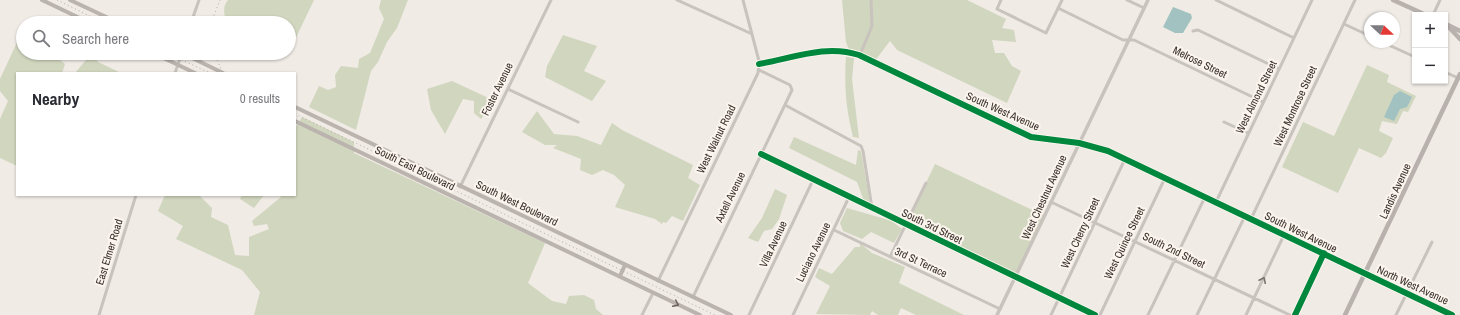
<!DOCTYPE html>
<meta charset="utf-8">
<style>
:root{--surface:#fff;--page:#f2f2f3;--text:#2b2b33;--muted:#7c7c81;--line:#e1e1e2}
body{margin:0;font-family:"Archivo Narrow",sans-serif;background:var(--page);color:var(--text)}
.controls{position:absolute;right:12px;top:12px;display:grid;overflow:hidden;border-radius:0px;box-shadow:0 1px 3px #0004}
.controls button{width:36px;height:36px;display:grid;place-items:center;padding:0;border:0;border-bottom:1px solid var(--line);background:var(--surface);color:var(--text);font:20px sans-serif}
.compass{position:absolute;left:1364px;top:12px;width:36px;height:36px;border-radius:50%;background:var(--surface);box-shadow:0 1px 3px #0004;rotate:112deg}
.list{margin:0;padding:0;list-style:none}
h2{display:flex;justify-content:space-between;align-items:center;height:52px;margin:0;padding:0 16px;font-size:17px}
h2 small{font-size:13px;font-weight:400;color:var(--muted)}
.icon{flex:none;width:22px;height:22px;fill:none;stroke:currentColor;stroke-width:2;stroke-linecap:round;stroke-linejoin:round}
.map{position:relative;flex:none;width:1460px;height:315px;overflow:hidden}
.search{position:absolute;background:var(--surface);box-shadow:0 1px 3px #0004;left:16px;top:16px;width:280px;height:44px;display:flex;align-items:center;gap:10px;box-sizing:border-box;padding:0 14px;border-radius:22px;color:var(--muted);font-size:15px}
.panel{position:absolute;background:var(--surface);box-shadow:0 1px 3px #0004;left:16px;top:72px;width:280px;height:124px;border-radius:0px}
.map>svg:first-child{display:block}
.green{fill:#d1d6bf}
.water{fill:#a1c2c1}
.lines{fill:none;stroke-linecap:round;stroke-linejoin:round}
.minor{stroke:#c9c3be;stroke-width:3}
.tertiary{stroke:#c9c3be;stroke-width:3.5}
.secondary{stroke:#bab3ae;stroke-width:4}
.primary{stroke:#b8b1ad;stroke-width:4.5}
.rail{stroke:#b1aca8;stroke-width:1;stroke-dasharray:1 3;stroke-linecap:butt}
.cycleway-casing{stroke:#fbf5ee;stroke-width:8}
.cycleway{stroke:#00873e;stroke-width:6}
.oneway{stroke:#7b726d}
.oneway2{stroke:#6e645f}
.labels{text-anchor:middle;stroke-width:4;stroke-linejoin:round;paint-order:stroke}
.street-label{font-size:11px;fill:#3b302b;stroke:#fbf5ee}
</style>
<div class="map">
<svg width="1460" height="315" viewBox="0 0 1460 315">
<rect width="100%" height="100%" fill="#f0ebe5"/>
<path class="green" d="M228 0H314L291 48 289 46V23H227C224 15 222 7 228 0Z
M381 0H408L397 28 387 42 378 62 371 71 356 130 309 107 319 86 328 90 336 87 335 75 341 66 358 68 359 59 370 53 384 19 379 8Z
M842 0H967L1006 19 1002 28 1014 30 1016 42 992 40 995 53H1004L1012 66 1021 71 1007 103 897 50 890 41 874 62 849 50 846 42Z
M563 35 597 46 584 71 606 81 592 101 545 77 547 66Z
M19 38 23 40V53H56L55 56 65 64 62 73H17V166L0 158V119L8 101 0 91V79Z
M92 53 98 62 121 73H75Z
M225 53H249L245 58 238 54 229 59Z
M846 57 854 58 852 79 859 138 853 137C846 109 844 87 846 57Z
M1367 65 1389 75 1387 82 1416 96 1408 112 1403 111 1397 124 1382 121 1379 131 1393 138 1386 153 1381 158 1359 148 1338 193 1282 167 1303 122 1334 136Z
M452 81 495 101 481 119 474 113V101L463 99 445 134 431 110 427 89Z
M537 111 554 134 577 136 601 145 612 123 622 130 693 165 688 178 700 185 683 221 672 216 666 223 663 222 662 224 655 219 615 207 625 185 614 175 603 170 592 175 580 170 581 159 553 148 557 145H545L522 132Z
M302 117 354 142V153L545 243 528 283 552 301 566 304 569 296 584 295 594 300 596 309 603 315H254L260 292 242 270 176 239 183 226 158 211 165 195H199L212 208 211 217 228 225 235 255 249 256V237L269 229 267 224 254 226 252 221 281 197 279 195H295V128Z
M794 137 856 165 858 150 861 151 870 203 864 201 857 182 789 148Z
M935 164 1045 216 1016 277 906 225Z
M775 189 787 195 779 219 772 229 764 231 758 242 748 238 762 218Z
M242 195H264L254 208 240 199Z
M847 208 892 221 902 229 894 243 871 232 862 239 843 231 840 223Z
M860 243 872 253 905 267 899 283 964 315H916L901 308 898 315H878L872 311 870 315 816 314 830 286 815 277 819 268 832 274 855 247H860Z"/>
<path class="water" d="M1173 7 1191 14 1192 18 1183 33H1175L1163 27Z
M1400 91 1412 97 1407 107 1400 109 1394 121 1384 117 1394 95Z"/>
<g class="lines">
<path class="minor" d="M677 0 752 34
M1001 0 997 9 1046 33 1062 0
M1127 0 1144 8
M1216 0 1294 38
M1058 8 1123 40H1134L1263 102
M1433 15 1440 0
M191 23 199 0
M1344 24 1370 36
M1193 31 1198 30 1279 69
M1382 42 1415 57
M860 55 872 26 871 0
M1445 72 1458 78
M175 73 182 53
M508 89 578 122
M785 105 861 146 863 151 872 208
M1224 122 1248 133
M761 154 1095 315
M460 187 551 0
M1051 202 1290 315
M1216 202 1312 0
M1251 219 1355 0
M834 230 1000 309
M890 257 926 183
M1365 274 1452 315
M658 281 758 73 759 61 743 0
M693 297 792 90 790 85 759 70
M99 315 136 195
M642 315 653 293
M749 315 813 180
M793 315 849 197
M1051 315 1125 159
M1100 315 1165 178
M1148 315 1205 197
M1197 315 1245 216
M1246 315 1284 235
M1295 315 1324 253
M1396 315 1432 242"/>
<path class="tertiary" d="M759 64C793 58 826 44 859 55L1031 137 1079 143 1108 151 1365 274
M997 315 1148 0"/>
<path class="secondary" d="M42 0 90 23
M70 0 119 23
M153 53 195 73
M182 53 223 73
M295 107 731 315
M295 121 700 315
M620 276 625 265"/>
<path class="primary" d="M1393 0 1426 15
M1446 24 1460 39
M1448 25 1460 31
M1345 315 1460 74"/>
<path class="rail" d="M57 0 104 23
M211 23 220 0
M167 53 210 73
M214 53 223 73
M295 114 715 315"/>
<g class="cycleway-casing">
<path id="cycleway" d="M759 64C793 58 826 44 859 55L1031 137 1079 143 1108 151 1452 315
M761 154 1095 315
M1295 315 1324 253"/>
</g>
<use href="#cycleway" class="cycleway"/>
</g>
<defs><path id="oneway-chevron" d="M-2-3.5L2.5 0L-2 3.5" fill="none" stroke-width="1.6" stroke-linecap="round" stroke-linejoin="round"/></defs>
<use class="oneway" href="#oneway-chevron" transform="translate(1263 280) rotate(-64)"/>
<use class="oneway2" href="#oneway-chevron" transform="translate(676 304) rotate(26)"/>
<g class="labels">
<g class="street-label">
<text transform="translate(1200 62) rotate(26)" y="4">Melrose Street</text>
<text transform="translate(497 89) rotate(-64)" y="4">Foster Avenue</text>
<text transform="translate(1256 97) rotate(-64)" y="4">West Almond Street</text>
<text transform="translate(1295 106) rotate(-65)" y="4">West Montrose Street</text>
<text transform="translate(1003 111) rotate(24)" y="4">South West Avenue</text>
<text transform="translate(716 139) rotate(-64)" y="4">West Walnut Road</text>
<text transform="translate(415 168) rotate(26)" y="4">South East Boulevard</text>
<text transform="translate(1395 191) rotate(-65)" y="4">Landis Avenue</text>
<text transform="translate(730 197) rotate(-64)" y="4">Axtell Avenue</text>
<text transform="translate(1044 197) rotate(-65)" y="4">West Chestnut Avenue</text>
<text transform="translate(517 203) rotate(26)" y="4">South West Boulevard</text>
<text transform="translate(932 226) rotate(26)" y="4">South 3rd Street</text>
<text transform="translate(1301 232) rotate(26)" y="4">South West Avenue</text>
<text transform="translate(1080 233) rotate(-65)" y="4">West Cherry Street</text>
<text transform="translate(1124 243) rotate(-64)" y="4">West Quince Street</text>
<text transform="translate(773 244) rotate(-65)" y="4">Villa Avenue</text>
<text transform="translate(1174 250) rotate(26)" y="4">South 2nd Street</text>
<text transform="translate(109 252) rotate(-73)" y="4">East Elmer Road</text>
<text transform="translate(813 252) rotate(-64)" y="4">Luciano Avenue</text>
<text transform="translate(921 262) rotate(25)" y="4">3rd St Terrace</text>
<text transform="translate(1413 285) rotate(25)" y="4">North West Avenue</text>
</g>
</g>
</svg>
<div class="controls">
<button>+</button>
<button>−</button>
</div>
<svg class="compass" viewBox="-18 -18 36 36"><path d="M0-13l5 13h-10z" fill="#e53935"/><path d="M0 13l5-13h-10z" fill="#7c7c81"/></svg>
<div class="search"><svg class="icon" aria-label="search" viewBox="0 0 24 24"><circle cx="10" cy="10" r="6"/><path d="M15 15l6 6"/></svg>Search here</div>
<section class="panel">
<h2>Nearby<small>0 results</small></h2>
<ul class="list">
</ul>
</section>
</div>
